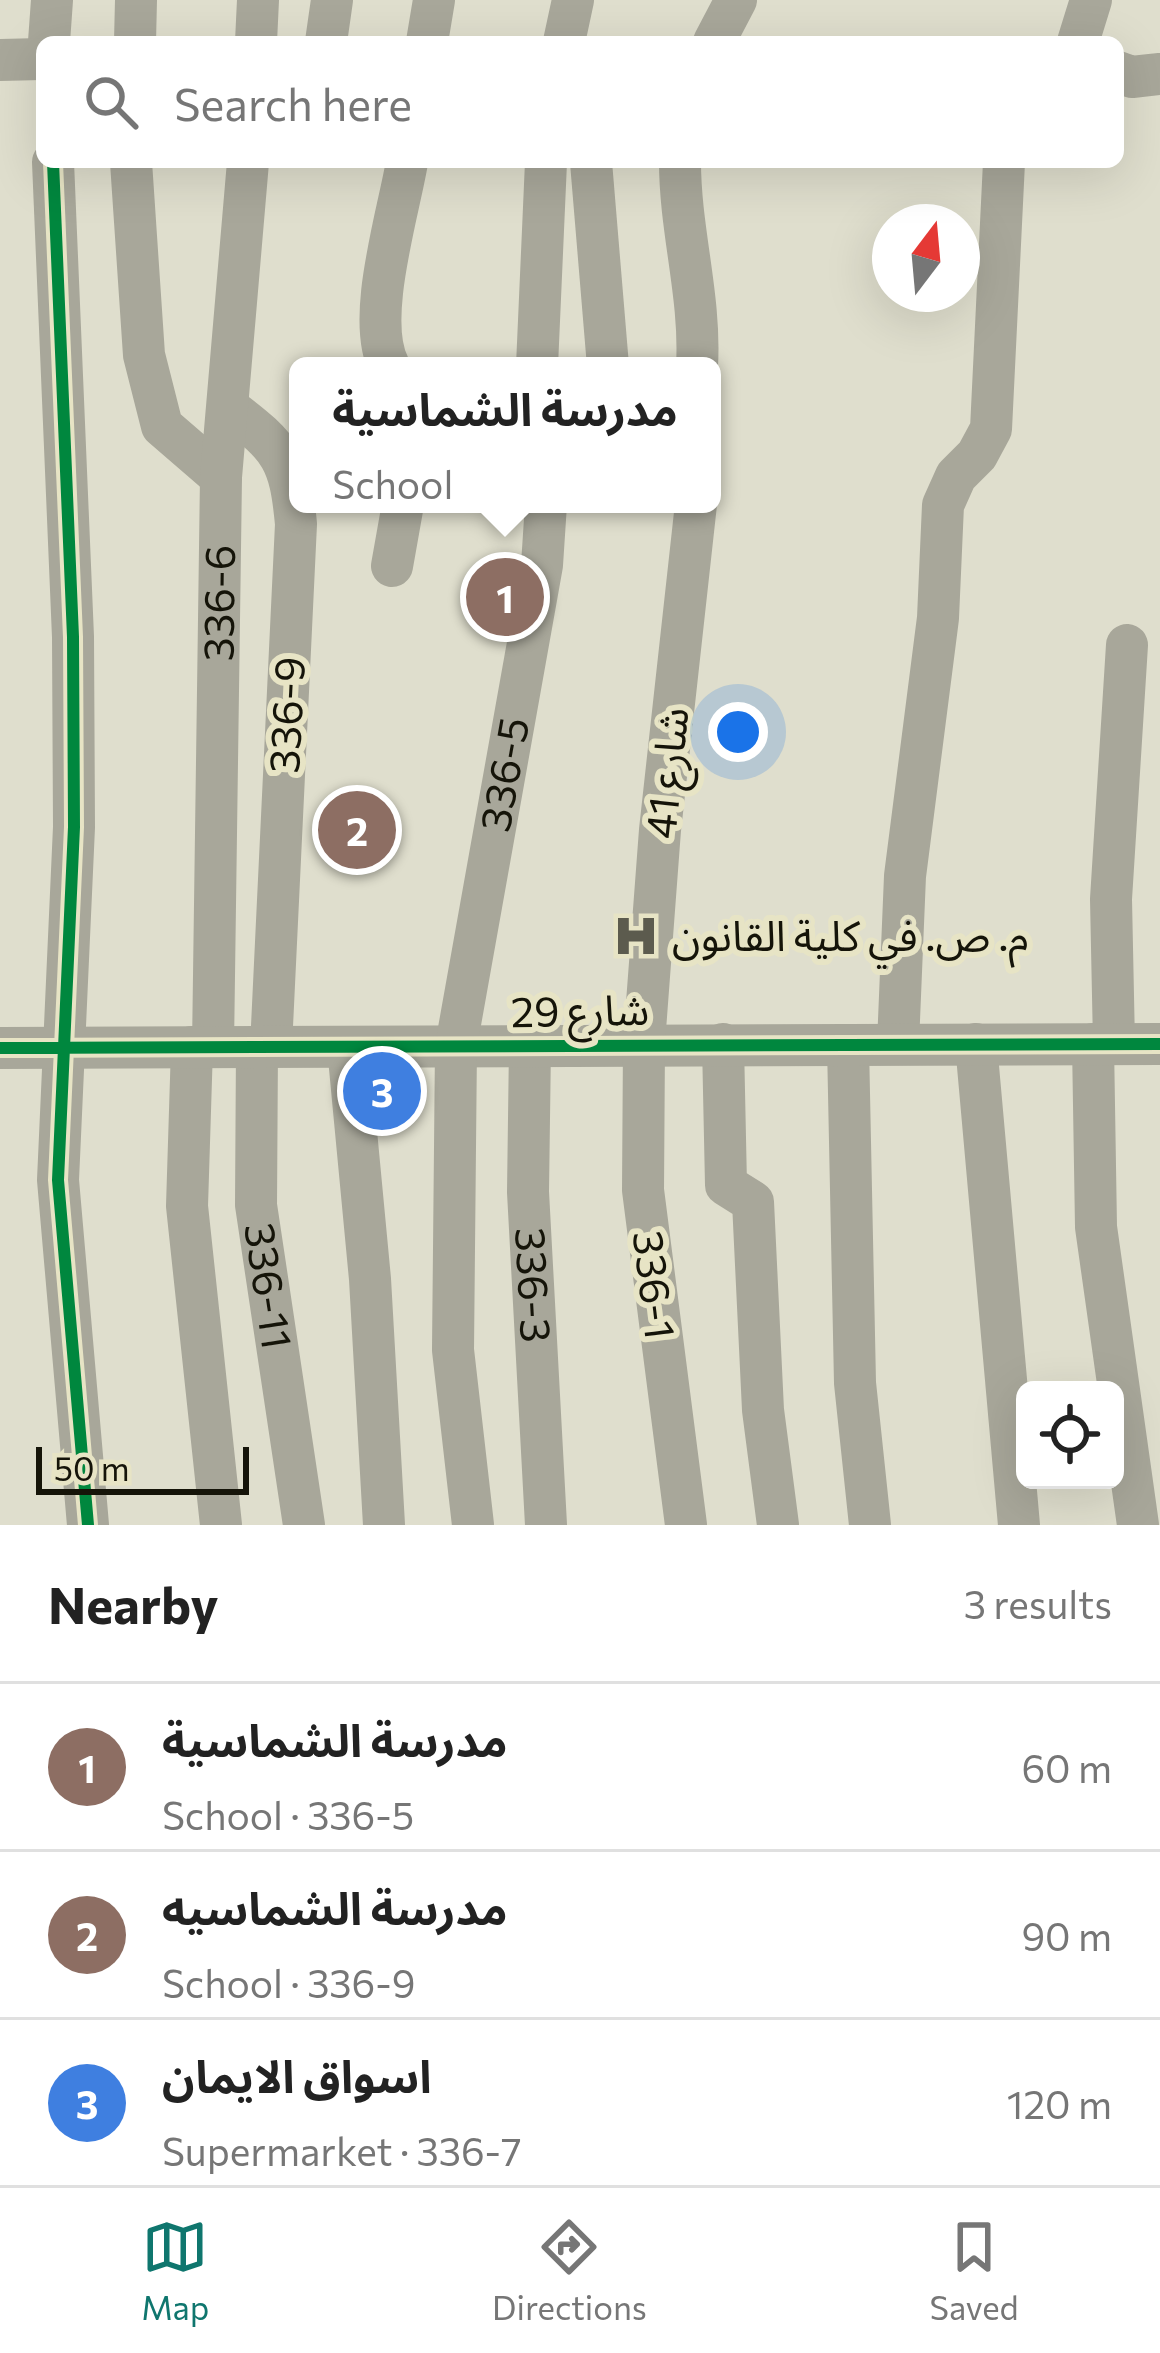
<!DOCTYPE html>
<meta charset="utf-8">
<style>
:root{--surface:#fff;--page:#f6f6f6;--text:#222;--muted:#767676;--line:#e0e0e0;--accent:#0f766e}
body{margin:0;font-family:Commissioner,"Noto Sans Arabic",sans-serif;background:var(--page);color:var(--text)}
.controls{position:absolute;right:36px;bottom:36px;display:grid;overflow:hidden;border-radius:18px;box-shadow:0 12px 48px #0002}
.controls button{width:108px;height:108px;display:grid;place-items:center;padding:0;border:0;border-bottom:3px solid var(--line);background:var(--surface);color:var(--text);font:60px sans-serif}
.compass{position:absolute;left:872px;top:204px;width:108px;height:108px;border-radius:50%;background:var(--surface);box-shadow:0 12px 48px #0002;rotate:16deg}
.scale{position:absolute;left:36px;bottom:30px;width:213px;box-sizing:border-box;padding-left:12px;border:6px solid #151409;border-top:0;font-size:33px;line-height:42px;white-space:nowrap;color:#151409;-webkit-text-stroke:9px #e7e4c5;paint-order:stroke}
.you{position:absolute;left:738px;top:732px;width:42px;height:42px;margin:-30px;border:9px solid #fff;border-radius:50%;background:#1a73e8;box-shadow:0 0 0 18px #1a73e833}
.badge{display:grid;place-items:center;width:78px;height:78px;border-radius:50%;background:var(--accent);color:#fff;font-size:39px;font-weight:700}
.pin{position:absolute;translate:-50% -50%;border:6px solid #fff;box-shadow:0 3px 12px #0006}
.popup{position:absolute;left:289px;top:357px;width:432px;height:156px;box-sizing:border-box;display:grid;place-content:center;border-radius:18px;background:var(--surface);filter:drop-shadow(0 3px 9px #0005);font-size:39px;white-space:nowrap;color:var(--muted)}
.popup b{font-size:45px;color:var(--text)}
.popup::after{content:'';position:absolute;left:50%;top:100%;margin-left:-24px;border:24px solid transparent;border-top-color:var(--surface)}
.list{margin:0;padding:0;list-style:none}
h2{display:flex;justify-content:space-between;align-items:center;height:156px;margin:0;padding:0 48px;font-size:51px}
h2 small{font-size:39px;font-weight:400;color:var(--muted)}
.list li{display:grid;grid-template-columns:78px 1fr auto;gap:36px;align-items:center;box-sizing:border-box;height:168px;padding:0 48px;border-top:3px solid var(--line)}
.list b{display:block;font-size:45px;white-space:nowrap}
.list p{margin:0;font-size:39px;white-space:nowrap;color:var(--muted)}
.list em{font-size:39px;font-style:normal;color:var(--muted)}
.icon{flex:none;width:66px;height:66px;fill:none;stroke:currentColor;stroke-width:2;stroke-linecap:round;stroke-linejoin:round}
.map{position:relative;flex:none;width:1160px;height:1525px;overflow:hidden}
.search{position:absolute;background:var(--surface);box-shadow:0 12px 48px #0002;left:36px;right:36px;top:36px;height:132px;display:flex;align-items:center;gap:30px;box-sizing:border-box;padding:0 42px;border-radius:18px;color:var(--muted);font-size:45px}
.sheet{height:660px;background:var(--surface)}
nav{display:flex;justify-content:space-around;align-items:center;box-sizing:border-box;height:168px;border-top:3px solid var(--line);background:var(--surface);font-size:33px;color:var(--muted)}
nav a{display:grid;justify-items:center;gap:6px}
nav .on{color:var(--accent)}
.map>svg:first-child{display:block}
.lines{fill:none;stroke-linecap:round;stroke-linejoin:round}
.minor{stroke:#a8a79a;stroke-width:42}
.cycleway-casing{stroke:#e7e4c5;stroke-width:20}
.cycleway{stroke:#00873e;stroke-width:12}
.labels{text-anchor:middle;stroke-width:12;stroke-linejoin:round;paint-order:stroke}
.street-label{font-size:42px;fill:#151409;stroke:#e7e4c5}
.poi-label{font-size:42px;fill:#151409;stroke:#e7e4c5;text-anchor:start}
</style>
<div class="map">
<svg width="1160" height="1525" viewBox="0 0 1160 1525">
<rect width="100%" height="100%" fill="#dfdecd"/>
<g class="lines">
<g class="minor">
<path d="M49 42 52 0"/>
<path d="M135 42 136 0"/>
<path d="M256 42 258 0"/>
<path d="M326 42 332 0"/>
<path d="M427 42 434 0"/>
<path d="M564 42 573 0"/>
<path d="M714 42 736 0"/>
<path d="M1078 42 1091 0"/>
<path d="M0 60 42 59"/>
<path d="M1118 72 1132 77 1160 74"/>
<path d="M53 162 73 637 74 827 58 1180 88 1525"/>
<path d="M131 162 144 355 162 426 221 477"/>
<path d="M591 162 608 366"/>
<path d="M680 162C680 231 701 297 697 366"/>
<path d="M389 366C365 319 398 215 407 162"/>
<path d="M537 366 546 162"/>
<path d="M230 409C282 448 290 460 296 524L271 1047"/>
<path d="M392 566 403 504"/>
<path d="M723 1044 726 1185 753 1202 763 1410 778 1525"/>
<path d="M898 1044 905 876 938 618 943 505 956 476 977 455 991 429 1004 162"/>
<path d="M976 1044 1019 1525"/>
<path d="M1093 1044 1096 1227 1138 1525"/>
<path d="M1114 1044 1111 899 1127 645"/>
<path id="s1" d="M530 1045 528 1192 546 1525"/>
<path d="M848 1045 855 1383 870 1525"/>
<path d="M192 1047 187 1206 221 1525"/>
<path id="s2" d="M213 1047 221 477 248 162"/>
<path id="s3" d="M257 1047 256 1205 304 1525"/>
<path d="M348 1047 370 1279 384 1525"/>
<path d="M0 1048 1160 1044"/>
<path id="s4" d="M473 1525 453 1350 456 1046 542 565 546 504"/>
<path d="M686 1525 643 1190 644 1043 660 830 696 504"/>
</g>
<g class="cycleway-casing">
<path id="cycleway" d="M53 162 73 637 74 827 58 1180 88 1525
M0 1048 1160 1044"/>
</g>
<use href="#cycleway" class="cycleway"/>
</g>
<defs>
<g id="hospital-bare" transform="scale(3.6)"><path d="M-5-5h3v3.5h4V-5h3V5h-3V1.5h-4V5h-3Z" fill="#5c5b4e" stroke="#e7e4c5" stroke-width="2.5" paint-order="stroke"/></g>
</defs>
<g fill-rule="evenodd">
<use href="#hospital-bare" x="636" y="936"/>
</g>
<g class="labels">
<g class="street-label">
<text dy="15" stroke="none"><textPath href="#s2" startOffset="444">336-6</textPath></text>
<text transform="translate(287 715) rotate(-87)" y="15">336-9</text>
<text transform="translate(667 773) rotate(-84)" y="15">شارع 41</text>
<text dy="15" stroke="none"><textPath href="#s4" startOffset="756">336-5</textPath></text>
<text transform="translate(580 1011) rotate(-1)" y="15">شارع 29</text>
<text dy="15" stroke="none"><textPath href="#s1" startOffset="240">336-3</textPath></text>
<text transform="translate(654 1285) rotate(83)" y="15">336-1</text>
<text dy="15" stroke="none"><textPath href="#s3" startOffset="240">336-11</textPath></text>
</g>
<g class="poi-label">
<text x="672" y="951">م. ص. في كلية القانون</text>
</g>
</g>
</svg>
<div class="controls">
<button><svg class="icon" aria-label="locate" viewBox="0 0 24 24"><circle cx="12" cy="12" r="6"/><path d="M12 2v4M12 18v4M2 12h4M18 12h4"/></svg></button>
</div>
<svg class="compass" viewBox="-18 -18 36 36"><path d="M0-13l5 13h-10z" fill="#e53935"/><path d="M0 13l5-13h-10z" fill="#767676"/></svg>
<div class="scale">50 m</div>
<div class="you"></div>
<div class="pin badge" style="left:505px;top:597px;background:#8d6e63">1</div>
<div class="popup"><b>مدرسة الشماسية</b>School</div>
<div class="pin badge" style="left:357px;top:830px;background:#8d6e63">2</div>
<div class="pin badge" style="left:382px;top:1091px;background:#3f7fe0">3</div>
<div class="search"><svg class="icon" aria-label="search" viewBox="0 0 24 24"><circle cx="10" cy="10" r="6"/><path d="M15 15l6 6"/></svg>Search here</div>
</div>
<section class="sheet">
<h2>Nearby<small>3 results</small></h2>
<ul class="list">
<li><span class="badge" style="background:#8d6e63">1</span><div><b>مدرسة الشماسية</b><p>School · 336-5</p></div><em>60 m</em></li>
<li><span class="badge" style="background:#8d6e63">2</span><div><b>مدرسة الشماسيه</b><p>School · 336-9</p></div><em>90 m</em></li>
<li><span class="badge" style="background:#3f7fe0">3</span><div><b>اسواق الايمان</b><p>Supermarket · 336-7</p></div><em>120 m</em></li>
</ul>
</section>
<nav>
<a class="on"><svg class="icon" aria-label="map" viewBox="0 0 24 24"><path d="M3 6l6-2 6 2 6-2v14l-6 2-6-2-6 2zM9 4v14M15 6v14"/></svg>Map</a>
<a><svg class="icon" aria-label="directions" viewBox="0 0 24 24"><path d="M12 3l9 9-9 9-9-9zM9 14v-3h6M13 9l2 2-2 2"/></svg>Directions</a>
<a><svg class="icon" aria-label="saved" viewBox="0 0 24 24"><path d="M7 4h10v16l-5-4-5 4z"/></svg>Saved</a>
</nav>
